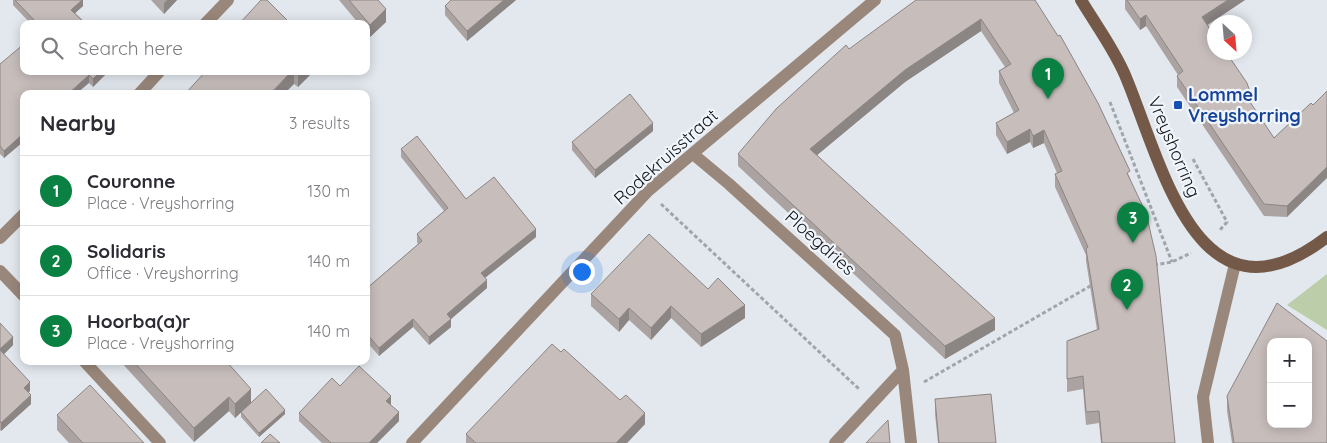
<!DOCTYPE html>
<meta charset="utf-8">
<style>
:root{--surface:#fff;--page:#f2f2f3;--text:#2b2b33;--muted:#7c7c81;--line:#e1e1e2;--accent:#0b8043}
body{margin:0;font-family:Quicksand,sans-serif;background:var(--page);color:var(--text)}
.controls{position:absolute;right:15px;bottom:15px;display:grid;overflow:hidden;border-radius:10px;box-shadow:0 2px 12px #0003}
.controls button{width:45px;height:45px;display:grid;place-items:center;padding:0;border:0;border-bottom:1px solid var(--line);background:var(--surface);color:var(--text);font:25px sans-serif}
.compass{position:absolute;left:1207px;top:15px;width:45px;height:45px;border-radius:50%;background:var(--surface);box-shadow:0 2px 12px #0003;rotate:154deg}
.you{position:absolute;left:581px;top:271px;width:18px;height:18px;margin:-12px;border:4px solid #fff;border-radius:50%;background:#1a73e8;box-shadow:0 0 0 8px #1a73e833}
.badge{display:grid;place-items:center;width:32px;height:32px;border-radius:50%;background:var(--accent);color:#fff;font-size:16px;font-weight:700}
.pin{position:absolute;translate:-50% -41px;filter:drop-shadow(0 1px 2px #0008)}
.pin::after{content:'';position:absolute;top:26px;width:18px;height:15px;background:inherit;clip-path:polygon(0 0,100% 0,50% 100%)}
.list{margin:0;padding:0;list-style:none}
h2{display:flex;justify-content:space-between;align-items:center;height:65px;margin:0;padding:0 20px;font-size:21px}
h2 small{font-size:16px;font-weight:400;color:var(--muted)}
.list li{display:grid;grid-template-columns:32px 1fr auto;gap:15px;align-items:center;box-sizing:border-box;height:70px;padding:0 20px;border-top:1px solid var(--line)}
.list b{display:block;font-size:19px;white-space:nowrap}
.list p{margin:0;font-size:16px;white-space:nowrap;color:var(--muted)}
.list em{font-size:16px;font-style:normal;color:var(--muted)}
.icon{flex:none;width:28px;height:28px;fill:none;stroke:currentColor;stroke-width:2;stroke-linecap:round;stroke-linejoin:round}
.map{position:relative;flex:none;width:1327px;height:443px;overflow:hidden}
.search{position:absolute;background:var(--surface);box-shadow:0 2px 12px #0003;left:20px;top:20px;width:350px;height:55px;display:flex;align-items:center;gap:12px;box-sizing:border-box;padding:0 18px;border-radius:10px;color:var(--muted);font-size:19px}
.panel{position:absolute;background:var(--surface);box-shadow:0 2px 12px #0003;left:20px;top:90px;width:350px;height:275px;border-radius:10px}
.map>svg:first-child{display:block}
.green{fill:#bccdaa}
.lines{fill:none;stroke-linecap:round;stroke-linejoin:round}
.path{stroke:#a0a5aa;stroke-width:3;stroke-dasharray:4 2.5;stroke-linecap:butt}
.street{stroke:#9a877b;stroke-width:12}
.secondary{stroke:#745949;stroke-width:12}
.wall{fill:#aba3a2}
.shaded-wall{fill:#8b8584}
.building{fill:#c7bebc;stroke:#8b8584;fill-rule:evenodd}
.transit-dot{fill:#1a4fb4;stroke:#f0f5fc;stroke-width:2}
.labels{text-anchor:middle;stroke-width:4.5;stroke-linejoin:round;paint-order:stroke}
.transit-label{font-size:18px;font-weight:bold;fill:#164399;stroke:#f0f5fc;text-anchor:start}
.street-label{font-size:18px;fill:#121416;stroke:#f0f5fc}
</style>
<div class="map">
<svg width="1327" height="443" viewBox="0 0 1327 443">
<rect width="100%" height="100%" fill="#e2e8ee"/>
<path class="green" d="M1327 274V330L1287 305Z"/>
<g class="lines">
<path class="path" d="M1110 102 1172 262
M1193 159 1227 222 1220 230
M661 204 859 389
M1154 265 1172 262 1191 253
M924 382 1092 285"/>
<path class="street" d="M205 24 228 0
M139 94 160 71
M693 154 729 184 895 335 903 370 911 443
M0 238 24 214
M0 271 24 296
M84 361 160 443
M412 443 648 191 875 0
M835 443 903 370
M1208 443 1203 397 1235 264"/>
<path class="secondary" d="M1081 0C1096 25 1114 49 1125 75 1162 162 1197 337 1327 237"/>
</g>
<path class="wall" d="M13 0H83V6L75 13 86 24H31L13 5Z
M151 0H177L164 14Z
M339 0H378L386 22 370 37 366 33V24H359Z
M516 0 467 41 445 15V6Z
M1035 0 1130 178 1175 443H1101L1099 423 1086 425 1083 389 1067 392V341L1097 330 1086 261V255L1055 187V174L1057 173 1044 143 1033 148 1030 142 1007 154 996 135V123L1014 113 999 83V71L1005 67 981 31 905 82 817 155 995 330 945 359 738 166V154L849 49Z
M1125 0H1245L1208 25 1249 101 1274 138 1311 103 1287 217 1264 216 1177 87V76L1178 75 1146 26 1140 30 1125 9Z
M0 64 109 71 93 87 89 83 24 94V141L4 158 0 154Z
M206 71H314L298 87 294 84Z
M653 131 595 178 572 150V142Z
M401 149 466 199 536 237 485 278 487 288 451 319V327L429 345 413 327 379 356 366 341V289L418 244 417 242V234L444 211 401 157Z
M708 289 745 318 701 347 671 318 651 340 629 320 619 332 591 306V294Z
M0 323 13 345 4 354 30 391 28 392 31 404 1 431 0 430Z
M561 352 645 424 627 443H466V434Z
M120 361H226L251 403 235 418 229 411 194 442Z
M340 386 391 404V405L399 421 377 443H322L299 421V413Z
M1227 396 1327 443H1232L1227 411Z
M935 399 996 443H938L935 414Z
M241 412 285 414 259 437 241 417Z
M57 415 144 443H69L57 430Z"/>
<path class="shaded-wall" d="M82 0H83V6L71 17V10Z
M167 0H177L164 14V3Z
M504 0H516L467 41V31Z
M1228 0H1245L1202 28V17Z
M386 9V22L370 37V25Z
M1146 15V26L1140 30V19Z
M981 19V31L905 82 810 161V149L905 70Z
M101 71H109L93 87V79Z
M292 71H294V84L284 94H270Z
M299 71H314L298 87V73Z
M89 75V83L76 94H68Z
M1249 89V100L1244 93Z
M653 123V131L595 178V170Z
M1030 129V142L1007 154V142Z
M1044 130V143L1033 148V136Z
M24 133V141L4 158V151Z
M1327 167V178L1287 217V206Z
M536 229V237L481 281V273Z
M487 280V288L451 319V327L429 345V337L447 314Z
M745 305V318L701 347V334Z
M671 306V318L651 340V328Z
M629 308V320L619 332V319Z
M995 318V330L945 359V346Z
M413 319V327L379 356V348Z
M13 337V345L0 358V349Z
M30 382V391L24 396V388Z
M251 389V403L235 418V404Z
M31 395V404L1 431V423Z
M391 396V404L386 409V401Z
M229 397V411L194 442V428Z
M285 410V414L259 437V433Z
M399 412V421L377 443H369Z
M645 413V424L627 443H616Z"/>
<path class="building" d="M15 0H82L71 10 86 24H38Z
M261 0H267L291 24H239Z
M349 0H378L386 9 370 25Z
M451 0H504L467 31 445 6Z
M916 0H1035L1058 36 1060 35 1098 103 1130 171 1127 173 1146 213 1156 256 1175 443H1102L1099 411 1086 412 1083 376 1067 379V341L1099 329 1086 249 1088 247 1055 174 1062 171 1044 130 1033 136 1030 129 1007 142 996 123 1019 110 999 71 1011 64 981 19 905 70 810 149 995 318 945 346 738 154 776 109 846 45 849 49Z
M1127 0H1228L1202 17 1214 35V52H1226L1247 83 1249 89 1244 93 1274 138 1311 103 1313 105 1327 91V167L1287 206 1264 204 1177 76 1183 71 1146 15 1140 19Z
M24 44V71H101L93 79 89 75 68 94H24V133L4 151 0 146V64Z
M206 71H292L270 94H185Z
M630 94 653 123 595 170 572 142Z
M417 136 466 199 494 177 536 229 481 273 487 280 447 314 451 319 429 337 413 319 379 348 366 333V289L422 241 417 234 448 208 401 149Z
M649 234 708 289 718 278 745 305 701 334 671 306 651 328 629 308 619 319 591 294Z
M1277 303 1327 341V443H1234L1227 396ZM1271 342H1308V424H1271Z
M0 323 13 337 0 349Z
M552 344 561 352 564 349 620 400 626 395 645 413 616 443H476L466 434Z
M0 350 30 382 24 388 31 395 1 423 0 421Z
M133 361H226L251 389 235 404 229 397 194 428Z
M359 366 391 396 386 401 399 412 369 443H331L299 413 332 378 340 386Z
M90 385 144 443H83L57 415Z
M266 389 285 410 259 433 241 412Z
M991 394 996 443H939L935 399Z
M888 420 890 443H866Z
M270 434 280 443H261Z"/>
<rect class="transit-dot" x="1173" y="100" width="10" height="10" rx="2.5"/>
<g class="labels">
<g class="transit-label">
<text x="1188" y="101">Lommel<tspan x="1188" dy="21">Vreyshorring</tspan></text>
</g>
<g class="street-label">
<text transform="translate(1174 147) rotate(67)" y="6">Vreyshorring</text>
<text transform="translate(666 157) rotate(-42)" y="6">Rodekruisstraat</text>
<text transform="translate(820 243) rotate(42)" y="6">Ploegdries</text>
</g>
</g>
</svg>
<div class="controls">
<button>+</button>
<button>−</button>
</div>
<svg class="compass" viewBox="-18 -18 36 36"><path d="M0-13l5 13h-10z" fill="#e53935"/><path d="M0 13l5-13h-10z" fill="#7c7c81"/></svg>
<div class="you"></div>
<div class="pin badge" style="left:1048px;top:99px">1</div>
<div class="pin badge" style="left:1127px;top:310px">2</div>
<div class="pin badge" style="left:1133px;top:243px">3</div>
<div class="search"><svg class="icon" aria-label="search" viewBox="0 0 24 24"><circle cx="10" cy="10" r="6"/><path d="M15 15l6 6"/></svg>Search here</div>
<section class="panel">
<h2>Nearby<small>3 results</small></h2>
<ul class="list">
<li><span class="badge">1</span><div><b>Couronne</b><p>Place · Vreyshorring</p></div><em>130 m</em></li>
<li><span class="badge">2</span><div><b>Solidaris</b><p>Office · Vreyshorring</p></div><em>140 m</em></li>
<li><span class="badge">3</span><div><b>Hoorba(a)r</b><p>Place · Vreyshorring</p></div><em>140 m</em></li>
</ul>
</section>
</div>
